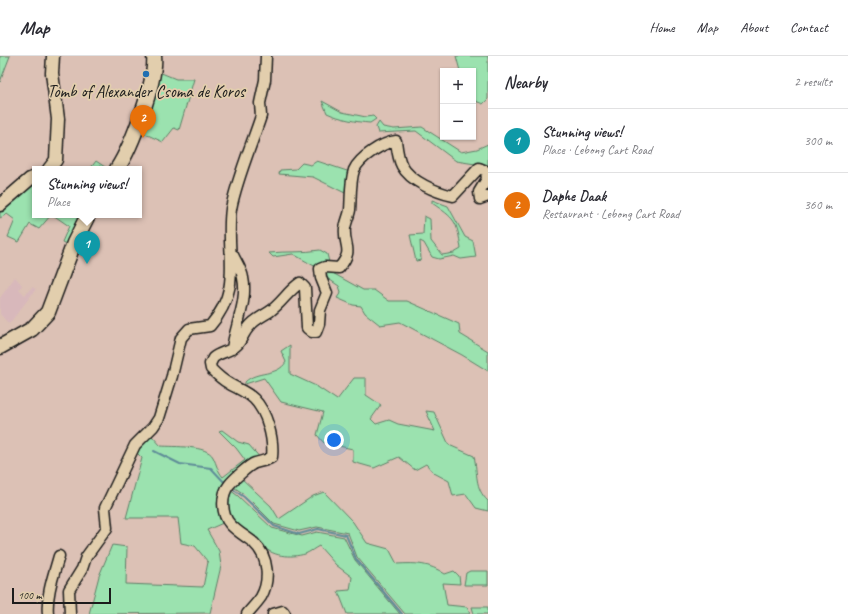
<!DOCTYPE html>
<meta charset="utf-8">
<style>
:root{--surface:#fff;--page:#f7f7f7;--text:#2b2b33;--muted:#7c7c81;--line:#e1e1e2;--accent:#111827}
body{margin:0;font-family:Caveat,sans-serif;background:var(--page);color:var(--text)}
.controls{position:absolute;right:12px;top:12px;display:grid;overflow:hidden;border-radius:0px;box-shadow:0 1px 3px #0004}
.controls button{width:36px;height:36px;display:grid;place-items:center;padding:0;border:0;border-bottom:1px solid var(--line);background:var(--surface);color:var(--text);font:20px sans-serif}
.scale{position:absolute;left:12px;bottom:10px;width:99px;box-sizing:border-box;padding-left:4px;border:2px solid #1c1c1c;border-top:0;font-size:11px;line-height:14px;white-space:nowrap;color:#1c1c1c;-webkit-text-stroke:3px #e2cead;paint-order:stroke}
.you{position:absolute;left:334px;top:384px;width:14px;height:14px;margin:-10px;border:3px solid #fff;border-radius:50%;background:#1a73e8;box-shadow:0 0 0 6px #1a73e833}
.badge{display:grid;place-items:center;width:26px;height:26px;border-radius:50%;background:var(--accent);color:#fff;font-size:13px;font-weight:700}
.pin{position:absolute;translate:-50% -33px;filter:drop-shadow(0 1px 2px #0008)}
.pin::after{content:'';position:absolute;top:21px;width:14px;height:12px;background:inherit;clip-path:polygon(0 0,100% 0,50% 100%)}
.popup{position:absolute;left:32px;top:110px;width:110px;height:52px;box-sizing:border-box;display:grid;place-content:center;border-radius:0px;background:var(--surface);filter:drop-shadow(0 1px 3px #0005);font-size:13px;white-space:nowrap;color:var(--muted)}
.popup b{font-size:15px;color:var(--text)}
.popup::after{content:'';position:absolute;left:50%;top:100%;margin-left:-8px;border:8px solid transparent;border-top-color:var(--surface)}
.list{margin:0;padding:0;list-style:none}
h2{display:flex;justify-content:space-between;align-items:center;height:52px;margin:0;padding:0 16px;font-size:17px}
h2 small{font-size:13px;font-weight:400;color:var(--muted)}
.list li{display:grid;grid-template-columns:26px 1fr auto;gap:12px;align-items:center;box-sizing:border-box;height:64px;padding:0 16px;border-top:1px solid var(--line)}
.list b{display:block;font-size:15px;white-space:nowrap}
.list p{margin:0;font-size:13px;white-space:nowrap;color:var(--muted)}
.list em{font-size:13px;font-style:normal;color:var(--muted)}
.map{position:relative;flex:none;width:488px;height:558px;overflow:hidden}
header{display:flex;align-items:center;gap:24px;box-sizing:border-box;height:56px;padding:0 20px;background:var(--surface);border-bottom:1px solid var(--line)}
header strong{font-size:19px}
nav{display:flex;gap:22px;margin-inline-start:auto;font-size:14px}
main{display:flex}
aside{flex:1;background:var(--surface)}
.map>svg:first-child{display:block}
.built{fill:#d8b8bb}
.green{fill:#9be2af;stroke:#5c7f66}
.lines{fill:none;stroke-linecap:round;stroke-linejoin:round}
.stream{stroke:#5f8d98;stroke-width:2}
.minor-casing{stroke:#1c1c1c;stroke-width:13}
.major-casing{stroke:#1c1c1c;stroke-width:15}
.highway-casing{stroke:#1c1c1c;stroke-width:17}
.minor{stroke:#e2cead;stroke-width:10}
.major{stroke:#e2cead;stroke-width:12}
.highway{stroke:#e2cead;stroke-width:14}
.poi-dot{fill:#1f6fb2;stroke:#e2cead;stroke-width:1.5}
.labels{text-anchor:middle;stroke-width:3.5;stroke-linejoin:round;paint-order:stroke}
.poi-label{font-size:17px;fill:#1c1c1c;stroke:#e2cead}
</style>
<header>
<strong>Map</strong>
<nav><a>Home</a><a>Map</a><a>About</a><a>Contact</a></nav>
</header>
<main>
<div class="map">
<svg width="488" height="558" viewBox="0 0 488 558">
<rect width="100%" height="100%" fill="#dcc1b5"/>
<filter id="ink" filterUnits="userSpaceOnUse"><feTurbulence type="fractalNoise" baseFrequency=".025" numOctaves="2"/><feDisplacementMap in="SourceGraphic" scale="8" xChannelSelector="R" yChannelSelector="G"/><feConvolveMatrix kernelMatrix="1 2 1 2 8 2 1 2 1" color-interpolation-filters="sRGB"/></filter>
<g filter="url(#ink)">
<path class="built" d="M15 221 22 229 19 233 25 239 32 231 36 233 9 268 0 258V242Z"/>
<path class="green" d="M0 0H10L0 26Z
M456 0H488V43L483 48 473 44V15H460Z
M159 16 176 23H194L179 74 174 72 163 86 139 75Z
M322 45 342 56 366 61 373 60 376 63 370 67C356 66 340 63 327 57Z
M379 66 383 71 394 73 422 71 461 96 477 93 488 88V110L456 105 416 75 378 77 376 71Z
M96 105 108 113H109H90Z
M317 105 350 116 349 139 313 121 279 118 280 114 296 113 302 107 311 109Z
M35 124V159H51L39 173 30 168 19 186 8 181 15 164 7 158 0 162V152Z
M432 144 448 150 465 181 473 185 476 201 461 203 454 200 439 203 432 201 424 187 420 185 421 204 416 205 410 179 423 178 424 160 430 163 431 185 442 199 454 197 461 193C457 164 455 163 432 147Z
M53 159H79L66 188 62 186 69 170Z
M320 194 327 198 329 206 327 210 316 211 293 198 273 201 269 197C287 195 303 197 320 194Z
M329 215 363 234H374L389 245H407L459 268 460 278 488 295V315L462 299 400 266 380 269 365 257 361 250 353 249 337 242 341 236 339 230 324 220V216Z
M290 289V318L316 330 337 344 354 322H366V339L381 349 371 363 376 368 389 364 398 368 435 375 426 355 434 356 449 389 474 400C478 417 474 432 488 445V455L476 452 466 438 453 440 449 425 434 417 426 408 415 414 399 401 374 412 353 406V393L324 387 317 379 323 356 281 346 264 322 245 328V326C257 314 277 321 286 306L281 295Z
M222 374 238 386 249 389 261 403 227 426 223 467 207 474 219 495 221 510 210 557 89 558 99 520 112 489 127 491 126 528 203 531 208 506 195 490 181 487 178 462H126L142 402 137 397 143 387 152 380 161 390C174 391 207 389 213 401 217 409 217 414 223 421L245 404 236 392 219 375Z
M241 422 271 450 279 463 313 440 324 436 353 466 367 487 389 493 397 508C416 507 429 507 445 518L454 515 459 520 460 528 443 527 447 549 467 551 470 558H405L357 501 348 477 317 471 299 475 274 468 244 438 232 430Z
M230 434 238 440 272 472 302 480 317 476 344 481 355 504 400 558H347L338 535 350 534 352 521 336 509 319 490C315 492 310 496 305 498 291 502 271 501 261 488L232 466 229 460 227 437Z
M470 515H488V529H464L466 517Z
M472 551H488V558H474Z"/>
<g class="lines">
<path class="stream" d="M154 395 180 408 211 412 226 428
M231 432 244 441 274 470 299 478 318 473 346 479 356 503 402 558"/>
<g class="minor-casing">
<path id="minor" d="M232 293C235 270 248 245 243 222 242 214 236 206 233 199
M48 558C46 539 54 518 59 500
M70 558 69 534 82 513 86 501 107 472 105 452 135 389 153 371 159 362 172 320 181 282 189 273 210 270C244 231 225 198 231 153 236 125 252 88 261 60L260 47 265 24 266 0
M247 558C251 553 257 547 261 541 270 525 269 501 254 487 247 481 237 476 230 468 221 458 221 439 229 429 233 424 249 409 255 407 262 405 266 405 272 401 274 383 267 356 254 343 247 336 236 332 228 327 221 323 216 318 211 313L210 308 213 302C220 296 230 296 237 289 242 284 244 276 249 271 254 264 261 261 269 256 281 248 288 235 300 227L305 232 307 272 312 276H316L319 268 320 254 327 237 321 222 320 213 325 211 339 212C355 193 343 190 345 172 346 166 349 160 350 154 351 142 350 126 354 114 360 101 382 87 396 85 397 93 398 103 402 110 411 126 436 136 453 140L479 112 486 115 487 123 479 136 480 143 488 140
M273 558 283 555 285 558"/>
</g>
<g class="major-casing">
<path id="major" d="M49 113 56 104 58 63 52 17 53 0
M0 149 30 123 35 121"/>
</g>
<g class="highway-casing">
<path id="highway" d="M117 113C131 92 157 24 154 0
M0 291 32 273 48 256 74 187 88 159"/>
</g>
<use href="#minor" class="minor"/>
<use href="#major" class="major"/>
<use href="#highway" class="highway"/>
</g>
</g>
<circle class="poi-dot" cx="146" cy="18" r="4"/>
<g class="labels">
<g class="poi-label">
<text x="146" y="41">Tomb of Alexander Csoma de Koros</text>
</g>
</g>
</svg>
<div class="controls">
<button>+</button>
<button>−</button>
</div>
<div class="scale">100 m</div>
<div class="you"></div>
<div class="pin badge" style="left:87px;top:208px;background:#0f9aa8">1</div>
<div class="popup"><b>Stunning views!</b>Place</div>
<div class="pin badge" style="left:143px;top:82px;background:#e8710a">2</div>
</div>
<aside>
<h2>Nearby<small>2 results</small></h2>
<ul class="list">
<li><span class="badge" style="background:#0f9aa8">1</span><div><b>Stunning views!</b><p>Place · Lebong Cart Road</p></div><em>300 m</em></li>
<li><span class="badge" style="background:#e8710a">2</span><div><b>Daphe Daak</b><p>Restaurant · Lebong Cart Road</p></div><em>360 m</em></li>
</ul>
</aside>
</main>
